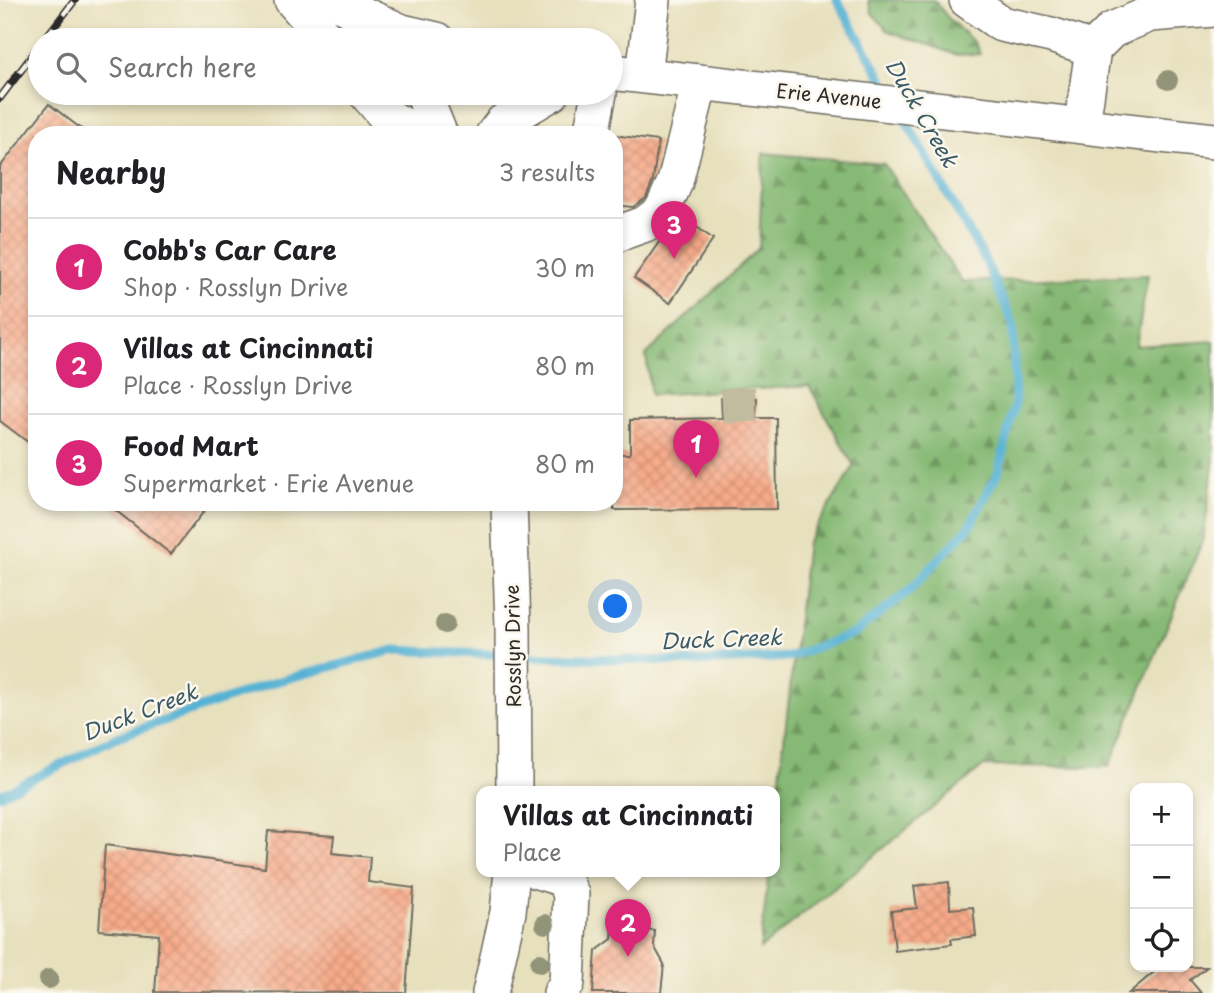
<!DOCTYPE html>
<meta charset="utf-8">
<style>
:root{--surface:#fff;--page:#f2f2f2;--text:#202124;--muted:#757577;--line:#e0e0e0;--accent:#db2777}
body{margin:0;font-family:"Playpen Sans",sans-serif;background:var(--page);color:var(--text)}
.controls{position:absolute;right:21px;bottom:21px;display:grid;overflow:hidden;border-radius:14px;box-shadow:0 4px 10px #0003}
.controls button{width:63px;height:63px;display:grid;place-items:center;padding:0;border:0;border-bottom:2px solid var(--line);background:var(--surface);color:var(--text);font:35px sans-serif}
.you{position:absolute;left:616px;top:607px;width:24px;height:24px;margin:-18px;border:5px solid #fff;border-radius:50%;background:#1a73e8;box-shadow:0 0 0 10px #1a73e833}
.badge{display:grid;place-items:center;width:46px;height:46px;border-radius:50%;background:var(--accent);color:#fff;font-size:23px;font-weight:700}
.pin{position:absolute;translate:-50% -58px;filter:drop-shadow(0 2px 4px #0008)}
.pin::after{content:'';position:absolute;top:37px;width:24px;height:21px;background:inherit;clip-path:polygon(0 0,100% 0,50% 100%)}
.popup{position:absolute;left:476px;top:786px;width:304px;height:91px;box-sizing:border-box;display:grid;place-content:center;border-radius:14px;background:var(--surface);filter:drop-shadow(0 2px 5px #0005);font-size:23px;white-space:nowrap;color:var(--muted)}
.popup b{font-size:26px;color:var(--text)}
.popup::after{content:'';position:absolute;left:50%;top:100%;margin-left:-14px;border:14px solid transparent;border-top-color:var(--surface)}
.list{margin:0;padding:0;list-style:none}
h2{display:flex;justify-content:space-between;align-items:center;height:91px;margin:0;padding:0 28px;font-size:30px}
h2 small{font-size:23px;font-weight:400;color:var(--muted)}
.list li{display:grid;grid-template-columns:46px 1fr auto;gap:21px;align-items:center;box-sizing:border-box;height:98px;padding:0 28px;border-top:2px solid var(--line)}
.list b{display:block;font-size:26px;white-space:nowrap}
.list p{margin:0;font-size:23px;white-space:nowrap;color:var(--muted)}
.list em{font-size:23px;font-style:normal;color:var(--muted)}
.icon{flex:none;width:38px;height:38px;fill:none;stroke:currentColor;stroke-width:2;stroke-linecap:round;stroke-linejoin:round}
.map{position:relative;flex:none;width:1214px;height:993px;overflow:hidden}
.search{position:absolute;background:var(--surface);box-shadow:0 4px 10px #0003;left:28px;top:28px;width:595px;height:77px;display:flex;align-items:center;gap:18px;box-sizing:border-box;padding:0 24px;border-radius:38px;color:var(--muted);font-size:26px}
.panel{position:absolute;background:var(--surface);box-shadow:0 4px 10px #0003;left:28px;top:126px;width:595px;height:385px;border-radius:28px}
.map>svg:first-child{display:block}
.forest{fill:url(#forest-firs);stroke:#587250;stroke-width:2}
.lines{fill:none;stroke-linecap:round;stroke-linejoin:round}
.stream{stroke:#56b2d4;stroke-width:9}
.building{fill:url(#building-cross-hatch)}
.minor-tunnel{stroke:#c1bca0;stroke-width:35;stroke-dasharray:35 18;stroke-linecap:butt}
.minor-casing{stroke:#6d6a5e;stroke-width:38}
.minor{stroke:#fff;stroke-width:35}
.rail-casing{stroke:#2b2b2b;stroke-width:8}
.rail{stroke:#fbf7ec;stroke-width:5;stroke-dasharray:16;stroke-linecap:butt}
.tree{fill:#919479}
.labels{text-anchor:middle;stroke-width:5;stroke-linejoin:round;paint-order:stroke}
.street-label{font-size:19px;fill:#2b2b2b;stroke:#fbf7ec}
.water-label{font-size:21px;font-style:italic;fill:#3a5a66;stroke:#fbf7ec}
</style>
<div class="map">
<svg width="1214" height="993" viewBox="0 0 1214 993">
<defs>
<pattern id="forest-firs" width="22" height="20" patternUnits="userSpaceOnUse" patternTransform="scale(1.75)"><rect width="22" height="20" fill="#86b974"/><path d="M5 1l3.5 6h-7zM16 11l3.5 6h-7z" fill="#6e975f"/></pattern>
<pattern id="building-cross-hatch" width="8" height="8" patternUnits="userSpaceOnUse" patternTransform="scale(1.75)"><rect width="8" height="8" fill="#f6aa89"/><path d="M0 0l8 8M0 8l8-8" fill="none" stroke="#d39276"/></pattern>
</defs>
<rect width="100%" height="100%" fill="#fbf7ec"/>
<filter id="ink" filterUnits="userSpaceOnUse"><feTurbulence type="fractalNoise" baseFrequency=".0143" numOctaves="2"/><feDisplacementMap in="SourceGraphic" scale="14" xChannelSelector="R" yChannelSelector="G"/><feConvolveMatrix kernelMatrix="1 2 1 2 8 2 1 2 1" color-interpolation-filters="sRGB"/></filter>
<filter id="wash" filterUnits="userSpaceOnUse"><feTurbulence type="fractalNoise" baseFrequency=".00686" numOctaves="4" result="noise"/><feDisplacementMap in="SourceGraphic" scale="28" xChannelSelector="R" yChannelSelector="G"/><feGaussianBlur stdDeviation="1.57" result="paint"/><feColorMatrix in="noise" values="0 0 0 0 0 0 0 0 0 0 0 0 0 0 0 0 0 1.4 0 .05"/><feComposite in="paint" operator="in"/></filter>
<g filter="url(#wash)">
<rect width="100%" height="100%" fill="#e7e0bd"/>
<path class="forest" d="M868 0H934L949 19 975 43 980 54 957 55 888 31 872 13Z
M763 153 884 164 962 282 1148 275 1136 346 1214 341V459L1204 537 1109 767 984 766 760 949 769 871H775V819L807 542 854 466 809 386 651 395 646 355 759 248Z"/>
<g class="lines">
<path class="stream" d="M837 0 892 96
M520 656 697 662 789 657 855 633 910 590 969 527 998 473 1015 403 1013 324 985 260 902 114
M0 795 117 737 275 682 394 650 507 655"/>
</g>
<g id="blocks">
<path class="building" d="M49 104 89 135H37V449L0 421V167Z
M614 135 658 141 653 181 646 198 633 207 614 205Z
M682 216 713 239 670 303 634 278 664 235 675 227Z
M721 398H757L756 418H776L777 509 614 510V454H630V420L722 418Z
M105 502H211L171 554Z
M268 831 334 836 332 853 370 857 368 882 414 888 406 993 155 992 159 935 99 930 105 845 265 868Z
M949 882 950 909 973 907 976 936 951 939 952 944 895 951 891 911 917 908 914 886Z
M613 927 655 931 654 946 664 964 661 993H593L596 951 612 939Z
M1160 967H1207L1190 980 1201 993H1129Z"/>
</g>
</g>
<g filter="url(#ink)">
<use href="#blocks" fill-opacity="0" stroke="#6d6a5e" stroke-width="2"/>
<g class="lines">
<path class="minor-tunnel" d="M722 406 756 404"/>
<g class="minor-casing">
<path id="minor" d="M292 0 327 40
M330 0 402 32 437 40
M967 0 1001 24 1051 35 1093 49
M611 72 1214 141
M644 75 653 0
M366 93 384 114 420 135
M423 93 440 135
M1082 125 1093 49 1112 30 1150 14 1214 9
M493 135 503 122 552 93
M591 135 599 93
M614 235 645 224 662 211 675 182 700 82
M509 502 513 627 514 791
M538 871 564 879 571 894 567 983 561 993
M490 993 508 912 512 871"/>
</g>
<use href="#minor" class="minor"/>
<g class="rail-casing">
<path id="rail" d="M44 40 75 0
M0 98 40 45"/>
</g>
<use href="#rail" class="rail"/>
</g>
<g class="tree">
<circle cx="1168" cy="80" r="10"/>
<circle cx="445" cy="624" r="10"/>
<circle cx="545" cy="924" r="10"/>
<circle cx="540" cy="963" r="10"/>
<circle cx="49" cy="979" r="10"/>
</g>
</g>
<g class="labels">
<g class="street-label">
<text transform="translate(829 96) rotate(6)" y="7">Erie Avenue</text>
<text transform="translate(513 646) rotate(-91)" y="7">Rosslyn Drive</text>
</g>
<g class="water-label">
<text transform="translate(921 113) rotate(60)" y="7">Duck Creek</text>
<text transform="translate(721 640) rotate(-2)" y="7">Duck Creek</text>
<text transform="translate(140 713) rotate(-21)" y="7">Duck Creek</text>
</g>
</g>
</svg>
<div class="controls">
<button>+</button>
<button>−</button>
<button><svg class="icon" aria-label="locate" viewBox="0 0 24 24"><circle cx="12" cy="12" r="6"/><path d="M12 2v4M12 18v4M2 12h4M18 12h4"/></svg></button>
</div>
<div class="you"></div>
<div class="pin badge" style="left:696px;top:478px">1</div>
<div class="pin badge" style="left:628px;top:957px">2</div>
<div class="popup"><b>Villas at Cincinnati</b>Place</div>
<div class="pin badge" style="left:674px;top:259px">3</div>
<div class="search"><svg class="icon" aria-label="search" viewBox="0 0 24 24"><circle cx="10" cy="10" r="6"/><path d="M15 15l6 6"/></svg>Search here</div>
<section class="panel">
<h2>Nearby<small>3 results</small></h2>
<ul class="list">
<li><span class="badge">1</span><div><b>Cobb's Car Care</b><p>Shop · Rosslyn Drive</p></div><em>30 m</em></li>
<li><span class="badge">2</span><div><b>Villas at Cincinnati</b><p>Place · Rosslyn Drive</p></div><em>80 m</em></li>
<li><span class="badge">3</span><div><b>Food Mart</b><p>Supermarket · Erie Avenue</p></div><em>80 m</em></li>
</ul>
</section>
</div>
